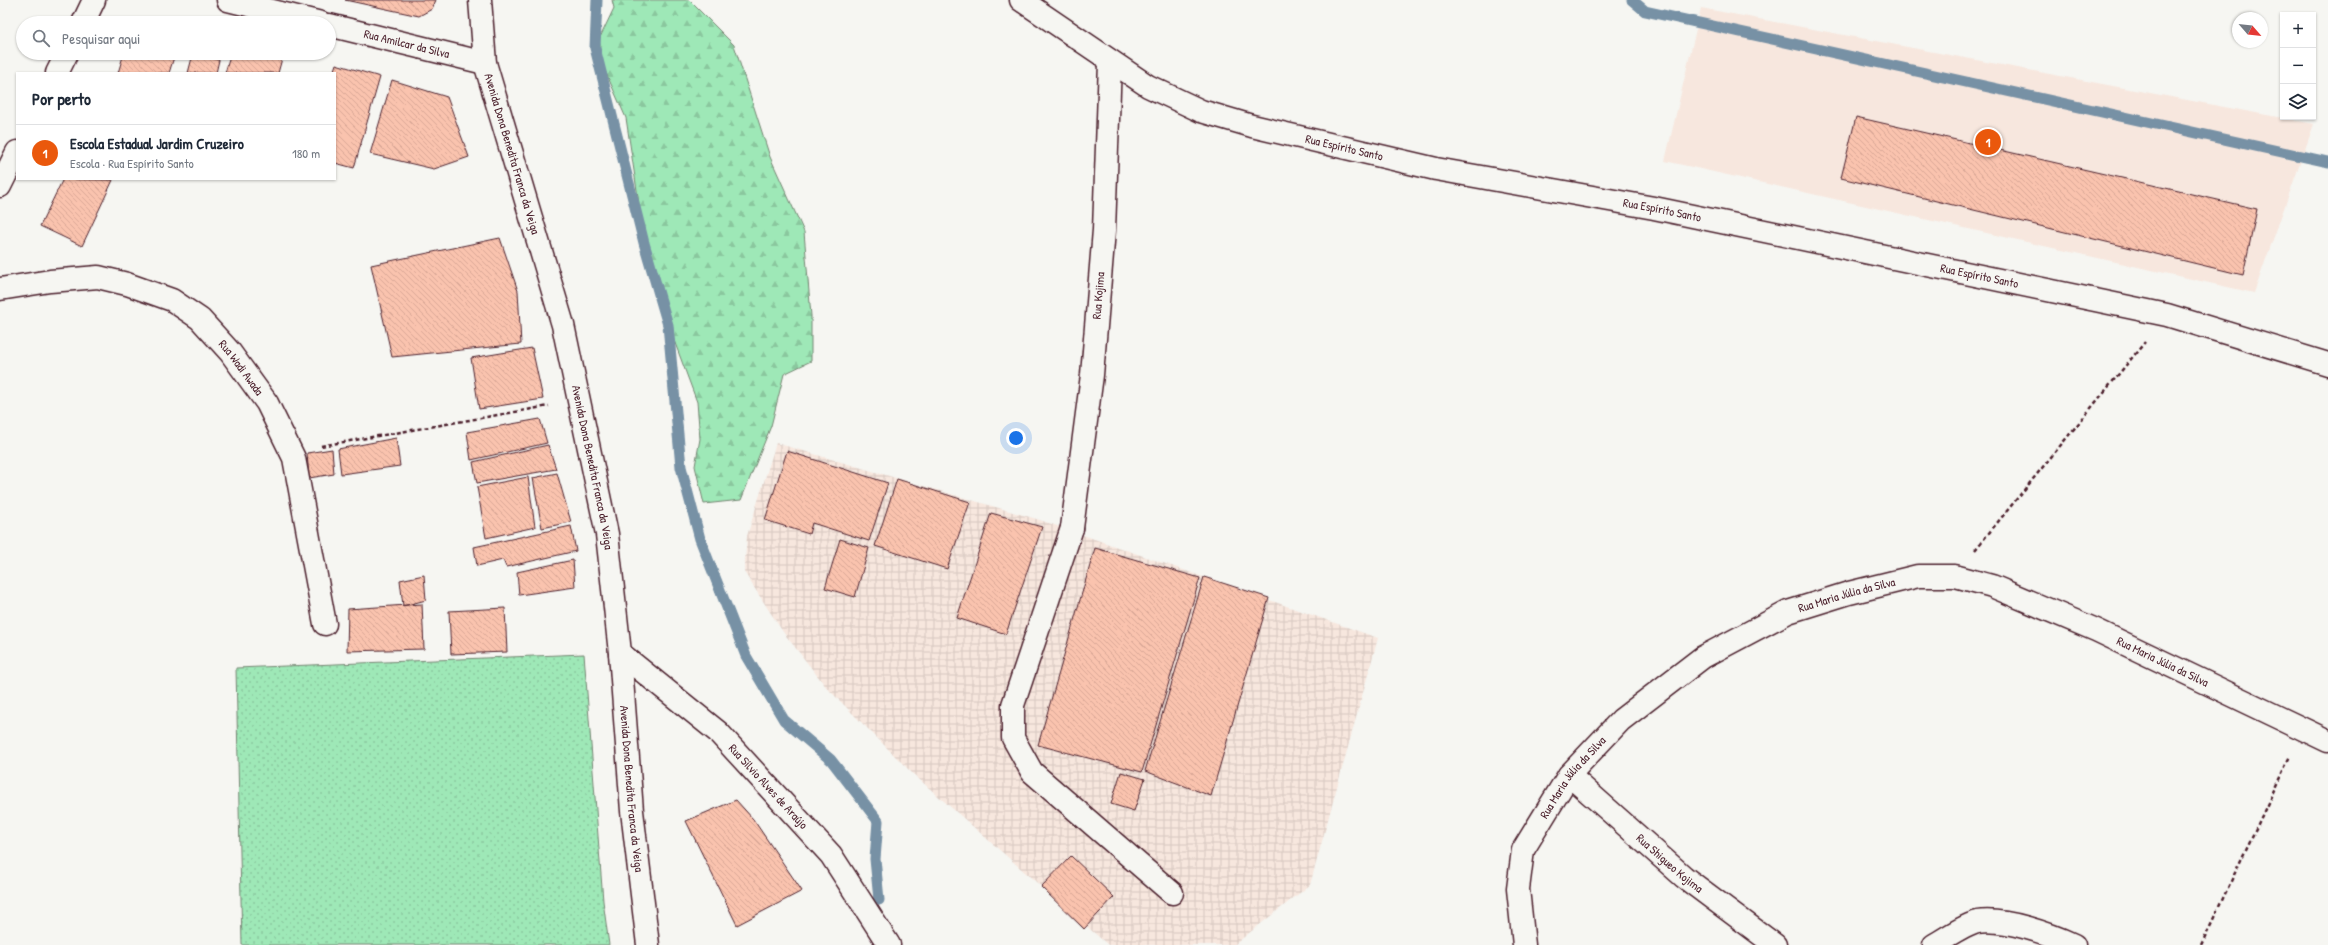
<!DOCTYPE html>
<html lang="pt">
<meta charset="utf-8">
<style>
:root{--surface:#fff;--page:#f2f2f3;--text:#1f2937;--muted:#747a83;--line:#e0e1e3;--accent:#ea580c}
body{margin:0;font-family:"Patrick Hand",sans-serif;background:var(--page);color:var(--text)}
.controls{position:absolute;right:12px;top:12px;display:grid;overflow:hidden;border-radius:0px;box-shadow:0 1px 3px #0004}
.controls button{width:36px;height:36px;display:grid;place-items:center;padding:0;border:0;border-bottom:1px solid var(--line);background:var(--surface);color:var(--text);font:20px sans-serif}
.compass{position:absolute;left:2232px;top:12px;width:36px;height:36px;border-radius:50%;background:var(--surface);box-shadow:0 1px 3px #0004;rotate:118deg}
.you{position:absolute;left:1016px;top:438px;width:14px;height:14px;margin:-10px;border:3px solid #fff;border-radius:50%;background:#1a73e8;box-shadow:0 0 0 6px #1a73e833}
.badge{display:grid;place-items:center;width:26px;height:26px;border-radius:50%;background:var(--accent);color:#fff;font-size:13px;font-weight:700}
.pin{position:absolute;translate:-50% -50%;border:2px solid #fff;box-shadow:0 1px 4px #0006}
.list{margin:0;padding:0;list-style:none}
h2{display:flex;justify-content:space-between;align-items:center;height:52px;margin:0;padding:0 16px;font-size:17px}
h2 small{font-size:13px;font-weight:400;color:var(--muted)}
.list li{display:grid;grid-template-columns:26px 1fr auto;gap:12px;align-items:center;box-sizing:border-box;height:56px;padding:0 16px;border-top:1px solid var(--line)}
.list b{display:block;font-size:15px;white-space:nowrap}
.list p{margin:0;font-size:13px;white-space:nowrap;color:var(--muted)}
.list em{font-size:13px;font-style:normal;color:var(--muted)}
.icon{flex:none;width:22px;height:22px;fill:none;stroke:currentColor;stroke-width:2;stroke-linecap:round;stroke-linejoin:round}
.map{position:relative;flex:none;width:2328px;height:945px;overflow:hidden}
.search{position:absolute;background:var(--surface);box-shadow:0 1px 3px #0004;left:16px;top:16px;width:320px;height:44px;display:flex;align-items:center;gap:10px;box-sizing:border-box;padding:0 14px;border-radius:22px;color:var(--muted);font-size:15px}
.panel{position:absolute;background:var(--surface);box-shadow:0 1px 3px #0004;left:16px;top:72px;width:320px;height:108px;border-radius:0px}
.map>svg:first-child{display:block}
.built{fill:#f7e7de}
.industrial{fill:url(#industrial-grid)}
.grass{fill:url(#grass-dots);stroke:#748471}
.forest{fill:url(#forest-firs);stroke:#748471}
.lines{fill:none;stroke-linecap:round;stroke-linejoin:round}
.stream{stroke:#7791a5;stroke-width:11}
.building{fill:url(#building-back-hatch);stroke:#4a1f2b}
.service-casing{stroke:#4a1f2b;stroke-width:25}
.minor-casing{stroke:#4a1f2b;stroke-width:25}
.secondary-casing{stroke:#4a1f2b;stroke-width:25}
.path{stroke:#4a1f2b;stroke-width:2.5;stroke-dasharray:4 3;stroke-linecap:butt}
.service{stroke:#f6f6f2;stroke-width:22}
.minor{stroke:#f6f6f2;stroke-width:22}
.secondary{stroke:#f6f6f2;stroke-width:22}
.labels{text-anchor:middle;stroke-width:3;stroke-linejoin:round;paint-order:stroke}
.street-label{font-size:12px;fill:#4a1f2b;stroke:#f6f6f2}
</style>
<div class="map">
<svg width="2328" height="945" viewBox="0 0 2328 945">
<defs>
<pattern id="industrial-grid" width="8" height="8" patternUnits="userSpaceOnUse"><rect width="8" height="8" fill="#f7e7de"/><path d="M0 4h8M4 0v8" fill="none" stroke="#d5c6bf"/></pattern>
<pattern id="grass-dots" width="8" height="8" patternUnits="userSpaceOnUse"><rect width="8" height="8" fill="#9ee8b7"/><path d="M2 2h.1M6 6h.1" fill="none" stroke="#8ac79e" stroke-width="1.8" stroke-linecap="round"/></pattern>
<pattern id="forest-firs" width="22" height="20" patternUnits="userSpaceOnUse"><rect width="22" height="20" fill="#9ee8b7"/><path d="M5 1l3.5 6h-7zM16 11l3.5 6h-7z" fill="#8ac79e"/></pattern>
<pattern id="building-back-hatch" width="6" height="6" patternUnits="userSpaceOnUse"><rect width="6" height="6" fill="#fac3ae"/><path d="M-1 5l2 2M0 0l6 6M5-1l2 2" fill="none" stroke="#d8a796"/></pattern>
</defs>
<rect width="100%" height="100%" fill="#f6f6f2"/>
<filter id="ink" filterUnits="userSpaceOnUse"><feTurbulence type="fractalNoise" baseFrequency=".025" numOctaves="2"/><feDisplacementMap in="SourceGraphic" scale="8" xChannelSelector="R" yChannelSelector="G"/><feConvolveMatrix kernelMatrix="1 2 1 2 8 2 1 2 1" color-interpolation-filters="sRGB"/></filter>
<g filter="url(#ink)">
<path class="built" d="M1701 8 2314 124 2254 293 1665 161Z"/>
<path class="industrial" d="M776 443 1040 520 1378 638 1310 885 1234 945H1108L913 774 827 688 783 632 744 572 747 536Z"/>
<path class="grass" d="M584 654 603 901 609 945H242L236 668Z"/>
<path class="forest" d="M612 0H689L734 45 770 157 804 232 811 316V361L784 374 771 426 741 500 704 504 695 466 700 439 697 402 650 276 626 118 595 48 614 8Z"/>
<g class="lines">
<path class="stream" d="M597 0 595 48 644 243 668 325 681 467 700 539 746 656 784 720 831 760 878 821 875 859 879 900
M1632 0 1645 11 2328 162"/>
</g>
<path class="building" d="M345 0H436L432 9 419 16Z
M124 53H153L174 57 169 73H118Z
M231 53H275L283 55 278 73H225Z
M193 54 219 60 216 73H188Z
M336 64 380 77 354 168 335 163V73H333Z
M392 80 447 97 469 157 434 169 370 154Z
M1856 117 2257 209 2243 275 1841 178Z
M63 179 113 180 82 246 40 226Z
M500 238 518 291 521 344 392 357 371 265Z
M532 348 543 399 479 409 471 358Z
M540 419 547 443 471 460 467 432Z
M396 438 400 466 341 474 338 449Z
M548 445 556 469 477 483 473 462Z
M332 449 334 474 309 478 307 453Z
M787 451 888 483 869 541 812 523 809 534 765 520Z
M557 473 571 522 542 528 533 478Z
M528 477 535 527 486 538 477 487Z
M897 479 970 502 947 569 875 546Z
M991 513 1042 527 1006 634 957 618Z
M571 526 576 551 506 567 503 560 477 566 474 547Z
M840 539 869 548 855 597 825 588Z
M1095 548 1200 578 1142 772 1038 745Z
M573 560 575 587 519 595 517 572Z
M424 575 426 600 403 606 400 580Z
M1204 577 1269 598 1211 796 1145 771Z
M422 604 424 649 347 651 348 609Z
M505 608 507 652 451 654 449 611Z
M1121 772 1145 779 1134 811 1111 804Z
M736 800 753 819 802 891 737 925 686 821Z
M1071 856 1114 897 1084 929 1041 887Z"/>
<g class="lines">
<g class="service-casing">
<path id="service" d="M1072 528 1013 705V738L1032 772 1172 893"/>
</g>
<g class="minor-casing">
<g id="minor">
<path d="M228 0 321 23"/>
<path id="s1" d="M1021 0 1148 86 1201 111 1252 126 1436 169 1654 208 2167 315 2328 364"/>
<path d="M83 23 94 0"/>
<path id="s2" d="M329 25 485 63"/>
<path d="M57 73 67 53"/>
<path d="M0 186 17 152"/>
<path id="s3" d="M0 289 50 281 98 277 127 284 172 300 200 319 230 352 267 403 294 458 325 624"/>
<path id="s4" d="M1072 528 1092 375 1104 230 1110 63"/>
<path id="s5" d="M620 653 718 732 831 855 889 945"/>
<path id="s6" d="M1569 775 1684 877 1775 945"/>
<path id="s7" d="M1524 945 1518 889 1523 850 1569 775 1621 720 1703 657 1788 612 1849 593 1918 576H1955L1992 586 2096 630 2328 741"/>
<path d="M1934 945C1947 938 1964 925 1978 922 2005 918 2050 934 2074 945"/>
</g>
</g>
<g class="secondary-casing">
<g id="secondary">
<path id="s8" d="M480 0 485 63 563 325 607 534 620 653 632 811 648 945"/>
</g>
</g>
<path class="path" d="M321 446 549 406
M1975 550 2145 342
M2201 945 2290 756"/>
<use href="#service" class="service"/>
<use href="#minor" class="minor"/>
<use href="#secondary" class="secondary"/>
</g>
</g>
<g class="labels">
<g class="street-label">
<text dy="4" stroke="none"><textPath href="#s2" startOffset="80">Rua Amilcar da Silva</textPath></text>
<text dy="4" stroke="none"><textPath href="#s1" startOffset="360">Rua Espírito Santo</textPath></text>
<text dy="4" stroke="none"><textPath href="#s8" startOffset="158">Avenida Dona Benedita Franca da Veiga</textPath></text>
<text dy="4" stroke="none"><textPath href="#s1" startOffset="684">Rua Espírito Santo</textPath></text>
<text dy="4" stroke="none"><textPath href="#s1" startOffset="1008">Rua Espírito Santo</textPath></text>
<text dy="4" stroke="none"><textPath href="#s4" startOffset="234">Rua Kojima</textPath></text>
<text dy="4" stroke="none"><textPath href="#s3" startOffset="274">Rua Wadi Awada</textPath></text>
<text dy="4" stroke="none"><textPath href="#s8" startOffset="482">Avenida Dona Benedita Franca da Veiga</textPath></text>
<text dy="4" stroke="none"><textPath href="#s7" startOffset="520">Rua Maria Júlia da Silva</textPath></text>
<text dy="4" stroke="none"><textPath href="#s7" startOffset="856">Rua Maria Júlia da Silva</textPath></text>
<text dy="4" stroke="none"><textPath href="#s7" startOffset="184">Rua Maria Júlia da Silva</textPath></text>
<text dy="4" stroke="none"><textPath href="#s5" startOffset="200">Rua Sílvio Alves de Araújo</textPath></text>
<text dy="4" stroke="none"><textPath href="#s8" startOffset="806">Avenida Dona Benedita Franca da Veiga</textPath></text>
<text dy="4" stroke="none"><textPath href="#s6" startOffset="134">Rua Shigueo Kojima</textPath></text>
</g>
</g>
</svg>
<div class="controls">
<button>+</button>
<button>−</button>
<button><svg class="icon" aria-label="layers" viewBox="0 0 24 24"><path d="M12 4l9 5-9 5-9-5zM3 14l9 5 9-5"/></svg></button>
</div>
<svg class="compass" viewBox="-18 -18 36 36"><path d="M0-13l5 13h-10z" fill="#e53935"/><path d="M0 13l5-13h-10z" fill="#747a83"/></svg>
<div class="you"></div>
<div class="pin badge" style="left:1988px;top:142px">1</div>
<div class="search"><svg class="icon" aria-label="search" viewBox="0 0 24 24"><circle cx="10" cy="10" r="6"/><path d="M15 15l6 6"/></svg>Pesquisar aqui</div>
<section class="panel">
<h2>Por perto<small></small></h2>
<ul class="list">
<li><span class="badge">1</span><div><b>Escola Estadual Jardim Cruzeiro</b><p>Escola · Rua Espírito Santo</p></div><em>180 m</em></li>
</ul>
</section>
</div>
